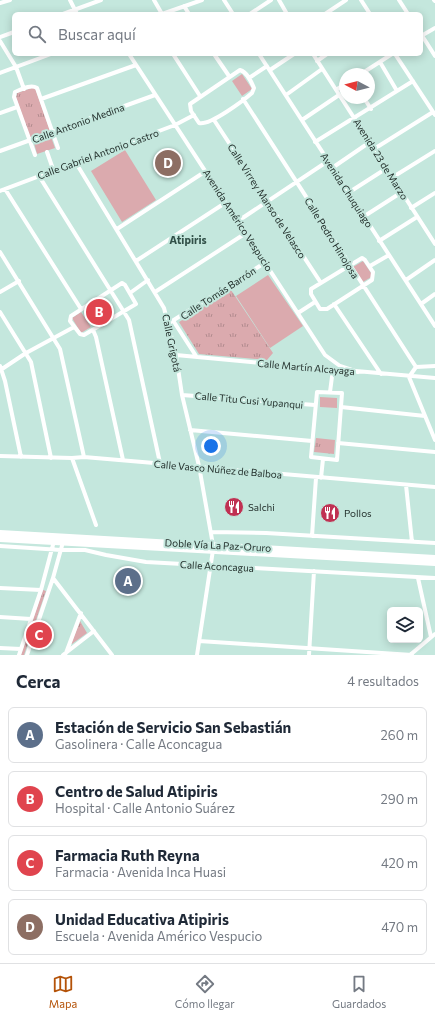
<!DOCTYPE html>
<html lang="es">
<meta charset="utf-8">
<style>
:root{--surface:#fff;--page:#f2f2f3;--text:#1f2937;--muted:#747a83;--line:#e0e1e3;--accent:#b45309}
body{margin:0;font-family:Commissioner,sans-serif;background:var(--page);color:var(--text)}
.controls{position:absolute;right:12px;bottom:12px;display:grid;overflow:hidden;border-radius:6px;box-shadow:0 2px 10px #0003}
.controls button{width:36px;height:36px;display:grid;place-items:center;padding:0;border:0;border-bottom:1px solid var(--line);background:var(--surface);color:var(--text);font:20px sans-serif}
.compass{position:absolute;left:339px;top:68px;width:36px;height:36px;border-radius:50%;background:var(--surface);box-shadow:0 2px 10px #0003;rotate:277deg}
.you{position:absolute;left:211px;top:446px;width:14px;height:14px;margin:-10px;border:3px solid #fff;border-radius:50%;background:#1a73e8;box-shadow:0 0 0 6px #1a73e833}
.badge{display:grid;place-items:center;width:26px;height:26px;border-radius:50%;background:var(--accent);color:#fff;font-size:13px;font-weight:700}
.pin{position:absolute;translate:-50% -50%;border:2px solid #fff;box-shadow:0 1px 4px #0006}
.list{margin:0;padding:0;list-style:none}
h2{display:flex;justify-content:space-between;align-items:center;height:52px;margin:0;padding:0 16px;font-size:17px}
h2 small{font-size:13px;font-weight:400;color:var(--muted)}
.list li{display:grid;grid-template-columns:26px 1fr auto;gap:12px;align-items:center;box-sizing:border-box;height:56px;margin:0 8px 8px;padding:0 8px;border:1px solid var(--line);border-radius:6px}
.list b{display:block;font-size:15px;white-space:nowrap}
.list p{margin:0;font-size:13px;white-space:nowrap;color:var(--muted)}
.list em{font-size:13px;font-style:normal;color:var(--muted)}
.icon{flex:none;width:22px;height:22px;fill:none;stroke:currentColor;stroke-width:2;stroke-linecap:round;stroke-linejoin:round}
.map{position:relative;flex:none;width:435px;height:655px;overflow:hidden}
.search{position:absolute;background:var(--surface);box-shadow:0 2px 10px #0003;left:12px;right:12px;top:12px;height:44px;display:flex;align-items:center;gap:10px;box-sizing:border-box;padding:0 14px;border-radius:6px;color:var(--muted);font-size:15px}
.sheet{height:308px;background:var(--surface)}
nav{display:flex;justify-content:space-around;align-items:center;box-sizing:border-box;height:56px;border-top:1px solid var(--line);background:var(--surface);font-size:11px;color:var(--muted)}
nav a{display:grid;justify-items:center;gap:2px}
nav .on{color:var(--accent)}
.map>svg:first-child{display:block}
.grass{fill:url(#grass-tufts)}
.pitch{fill:#dbaaae}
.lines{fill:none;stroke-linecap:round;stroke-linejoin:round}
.minor{stroke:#fff;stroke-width:4}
.highway{stroke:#fff;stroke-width:6}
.labels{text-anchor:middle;stroke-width:4;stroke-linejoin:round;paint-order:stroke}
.street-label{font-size:10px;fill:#24312d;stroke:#c4e7dd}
.poi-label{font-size:10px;fill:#24312d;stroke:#c4e7dd;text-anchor:start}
.neighbourhood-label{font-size:11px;font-weight:bold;fill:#325149;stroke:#c4e7dd}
</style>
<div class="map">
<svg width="435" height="655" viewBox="0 0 435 655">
<defs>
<pattern id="grass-tufts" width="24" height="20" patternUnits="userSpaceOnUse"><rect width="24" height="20" fill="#dbaaae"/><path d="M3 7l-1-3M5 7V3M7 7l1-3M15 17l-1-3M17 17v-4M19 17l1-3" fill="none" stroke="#b18b8e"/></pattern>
</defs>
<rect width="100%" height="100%" fill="#c4e7dd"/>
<path class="grass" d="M32 88H35L50 131 30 138 16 97 17 93Z
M231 290 273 353 267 360 199 354 179 322Z
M316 438 335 440 334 454 314 452Z
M43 590 46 591 24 655H21Z
M80 621 87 633 72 644H71Z"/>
<path class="pitch" d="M242 74 252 89 242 96 232 81Z
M51 137 55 148 37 154 34 143Z
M125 150 156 200 122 222 91 171Z
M363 261 373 276 363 282 353 267Z
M268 275 303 326 270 348 236 296Z
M81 312 91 327 81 333 72 318Z
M320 397 337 398V408L320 407Z"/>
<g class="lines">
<path class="minor" d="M70 0 77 14
M154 0 162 14
M224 0 233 14
M279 0 287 14
M361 0 370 14
M399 0 408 14
M434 0 435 1
M0 3 10 0
M184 6 189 14
M63 14 101 0
M162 14 202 0
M250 14 271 0
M325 14 346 0
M421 34 435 56
M421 36 435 28
M0 37 14 32
M0 41 16 67 24 89
M129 54 325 355 340 366 358 372
M173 54 200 96
M214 54 229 76
M259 54 435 326
M313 54 435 244
M395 54 435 115
M317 61 327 54
M380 62 397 91
M240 70C247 72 251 81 254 88L252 93C244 100 210 126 199 123L191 111 190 104Z
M270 70 294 54
M0 73 51 54
M361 74 392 54
M249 78 267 66
M336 90 345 84
M286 95 322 69
M364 98 371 109
M41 99 136 65
M243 99 416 367 409 377 435 440
M0 113 17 107
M214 120 321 283
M302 120 339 95
M315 142 413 81
M374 149 433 112
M0 151 155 95
M47 152 54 172
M35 155 14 97 15 92C22 89 31 84 37 88L58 148
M76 163 164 308 176 355 182 395 199 466 213 545
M332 168 370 142
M39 176 129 320 160 463
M393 177 435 151
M5 189 81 309
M0 191 175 125 194 115
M348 193 387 168
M411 208 435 193
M363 217 402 192
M238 221 328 161
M117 229 206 171
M379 241 417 217
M0 252 60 349 84 457
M362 258 365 260 373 272 372 280 327 309H320L311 294V289Z
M136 261 225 203
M370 266 389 255
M406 280 435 260
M122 283 125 285 136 304 84 335 80 334 70 321 71 316Z
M0 292 19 281
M155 292 246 233
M130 293 148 280
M334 304 381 374
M421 304 435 294
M0 312 31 362 51 458
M298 313 315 302
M174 322 196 356
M169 323 266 262
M93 330 96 337 123 460
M176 355 347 371
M0 366 5 381 21 457
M416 367 435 366
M2 369 26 353 74 327
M356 371 435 378
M317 392 342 393 337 460 311 457Z
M330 392 333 369
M182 395 315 405
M341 407 425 416
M190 430 312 441
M338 443 435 452
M0 456 72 458 84 457 435 487
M72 458 96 525
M321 478 323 459
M406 485 412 542
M212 532 266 533 435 543
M312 536 316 478
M0 546 61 550H85L106 555 146 562 435 578
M53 578 112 655
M418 578 431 637
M0 588 41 590
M0 617 31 619
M199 641 412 655
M0 648 21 649
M66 653 81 613
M19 655 41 590 54 541
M27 655 53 578 63 542
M63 655 94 631
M197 655 213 550
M309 655 314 571
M410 655 435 634"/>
<path class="highway" d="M0 533 435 558
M0 539 435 563"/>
</g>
<defs>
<g id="restaurant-disc" transform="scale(1)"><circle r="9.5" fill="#c03052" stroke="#c4e7dd"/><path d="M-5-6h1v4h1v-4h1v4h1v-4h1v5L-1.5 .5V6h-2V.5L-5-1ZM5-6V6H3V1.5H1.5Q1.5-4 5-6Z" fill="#fff"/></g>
</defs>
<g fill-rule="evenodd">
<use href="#restaurant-disc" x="234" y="507"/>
<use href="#restaurant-disc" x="330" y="513"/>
</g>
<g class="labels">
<g class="street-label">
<text transform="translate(78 123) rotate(-20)" y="4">Calle Antonio Medina</text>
<text transform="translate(98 154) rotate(-20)" y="4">Calle Gabriel Antonio Castro</text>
<text transform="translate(381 159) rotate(58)" y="4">Avenida 23 de Marzo</text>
<text transform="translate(347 190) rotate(57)" y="4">Avenida Chuquiago</text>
<text transform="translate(267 201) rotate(57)" y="4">Calle Virrey Manso de Velasco</text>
<text transform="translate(238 220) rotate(57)" y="4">Avenida Américo Vespucio</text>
<text transform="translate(332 238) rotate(58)" y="4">Calle Pedro Hinojosa</text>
<text transform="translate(218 293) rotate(-33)" y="4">Calle Tomás Barrón</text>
<text transform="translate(172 343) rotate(78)" y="4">Calle Grigotá</text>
<text transform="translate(306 367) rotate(5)" y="4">Calle Martín Alcayaga</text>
<text transform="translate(249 400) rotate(5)" y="4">Calle Titu Cusi Yupanqui</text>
<text transform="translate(218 469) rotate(5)" y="4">Calle Vasco Núñez de Balboa</text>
<text transform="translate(218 545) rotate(3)" y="4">Doble Vía La Paz-Oruro</text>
<text transform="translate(217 566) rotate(3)" y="4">Calle Aconcagua</text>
</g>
<g class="poi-label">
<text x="248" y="511">Salchi</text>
<text x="344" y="517">Pollos</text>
</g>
<g class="neighbourhood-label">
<text x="188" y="244">Atipiris</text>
</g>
</g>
</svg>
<div class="controls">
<button><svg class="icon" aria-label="layers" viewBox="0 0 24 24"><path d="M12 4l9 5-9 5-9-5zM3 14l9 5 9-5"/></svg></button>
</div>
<svg class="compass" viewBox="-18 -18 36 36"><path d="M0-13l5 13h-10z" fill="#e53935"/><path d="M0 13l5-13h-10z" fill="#747a83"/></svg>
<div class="you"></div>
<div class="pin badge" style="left:128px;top:581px;background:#5c6f8a">A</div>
<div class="pin badge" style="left:99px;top:312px;background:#e0444e">B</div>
<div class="pin badge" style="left:39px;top:635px;background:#e0444e">C</div>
<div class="pin badge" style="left:168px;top:163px;background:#8d6e63">D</div>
<div class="search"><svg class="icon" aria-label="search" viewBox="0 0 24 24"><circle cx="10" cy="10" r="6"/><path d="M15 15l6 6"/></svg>Buscar aquí</div>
</div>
<section class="sheet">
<h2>Cerca<small>4 resultados</small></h2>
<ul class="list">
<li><span class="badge" style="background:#5c6f8a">A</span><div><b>Estación de Servicio San Sebastián</b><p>Gasolinera · Calle Aconcagua</p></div><em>260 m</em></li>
<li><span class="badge" style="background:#e0444e">B</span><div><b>Centro de Salud Atipiris</b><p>Hospital · Calle Antonio Suárez</p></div><em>290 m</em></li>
<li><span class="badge" style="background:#e0444e">C</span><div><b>Farmacia Ruth Reyna</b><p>Farmacia · Avenida Inca Huasi</p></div><em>420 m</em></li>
<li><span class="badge" style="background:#8d6e63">D</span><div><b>Unidad Educativa Atipiris</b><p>Escuela · Avenida Américo Vespucio</p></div><em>470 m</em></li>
</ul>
</section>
<nav>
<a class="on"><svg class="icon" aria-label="map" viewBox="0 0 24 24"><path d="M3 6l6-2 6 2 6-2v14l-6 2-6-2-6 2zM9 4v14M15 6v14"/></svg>Mapa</a>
<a><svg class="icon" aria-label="directions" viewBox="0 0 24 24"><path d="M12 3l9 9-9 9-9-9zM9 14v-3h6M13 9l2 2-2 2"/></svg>Cómo llegar</a>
<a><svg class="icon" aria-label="saved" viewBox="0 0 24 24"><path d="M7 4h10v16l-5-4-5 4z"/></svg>Guardados</a>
</nav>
